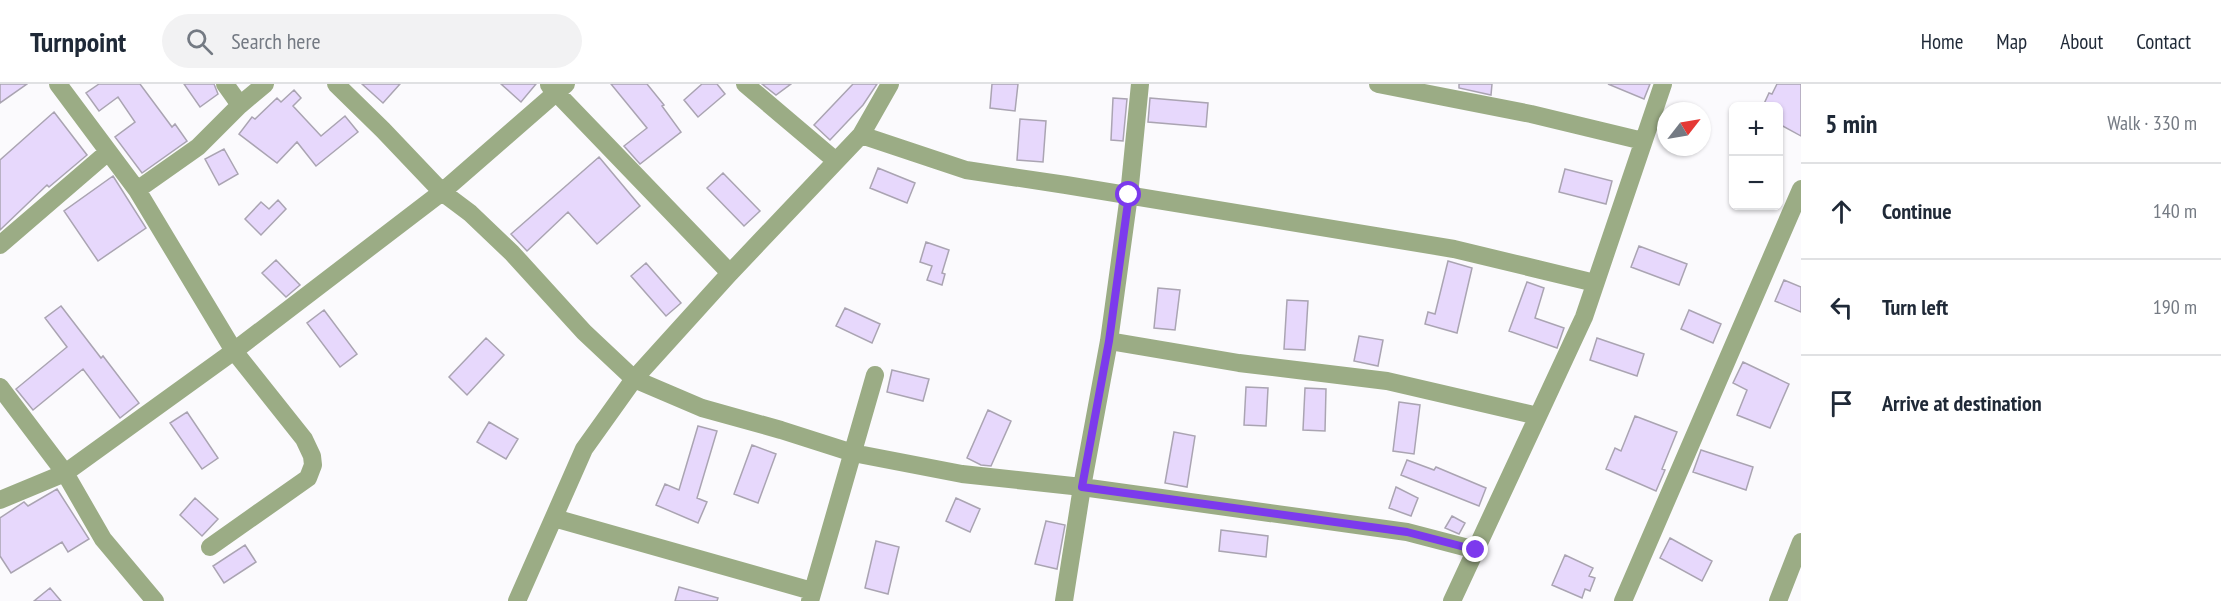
<!DOCTYPE html>
<meta charset="utf-8">
<style>
:root{--surface:#fff;--page:#f2f2f3;--text:#1f2937;--muted:#747a83;--line:#e0e1e3}
body{margin:0;font-family:"PT Sans Narrow",sans-serif;background:var(--page);color:var(--text)}
.controls{position:absolute;right:18px;top:18px;display:grid;overflow:hidden;border-radius:9px;box-shadow:0 2px 4px #0004}
.controls button{width:54px;height:54px;display:grid;place-items:center;padding:0;border:0;border-bottom:2px solid var(--line);background:var(--surface);color:var(--text);font:30px sans-serif}
.compass{position:absolute;left:1657px;top:18px;width:54px;height:54px;border-radius:50%;background:var(--surface);box-shadow:0 2px 4px #0004;rotate:59deg}
.stop{position:absolute;width:18px;height:18px;margin:-14px;border:4px solid #7c3aed;border-radius:50%;background:#fff}
.stop.end{background:#7c3aed;border-color:#fff;box-shadow:0 2px 6px #0008}
.list{margin:0;padding:0;list-style:none}
h2{display:flex;justify-content:space-between;align-items:center;height:78px;margin:0;padding:0 24px;font-size:26px}
h2 small{font-size:20px;font-weight:400;color:var(--muted)}
.list li{display:grid;grid-template-columns:39px 1fr auto;gap:18px;align-items:center;box-sizing:border-box;height:96px;padding:0 24px;border-top:2px solid var(--line)}
.list b{display:block;font-size:22px;white-space:nowrap}
.list em{font-size:20px;font-style:normal;color:var(--muted)}
.icon{flex:none;width:33px;height:33px;fill:none;stroke:currentColor;stroke-width:2;stroke-linecap:round;stroke-linejoin:round}
.map{position:relative;flex:none;width:1801px;height:517px;overflow:hidden}
header{display:flex;align-items:center;gap:36px;box-sizing:border-box;height:84px;padding:0 30px;background:var(--surface);border-bottom:2px solid var(--line)}
header strong{font-size:28px}
nav{display:flex;gap:33px;margin-inline-start:auto;font-size:21px}
.search{width:420px;height:54px;background:var(--page);display:flex;align-items:center;gap:15px;box-sizing:border-box;padding:0 21px;border-radius:33px;color:var(--muted);font-size:22px}
main{display:flex}
aside{flex:1;background:var(--surface)}
.map>svg:first-child{display:block}
.building{fill:#e7d8fc;stroke:#aaa4b2;stroke-width:1.5}
.lines{fill:none;stroke-linecap:round;stroke-linejoin:round}
.minor{stroke:#9bac85;stroke-width:18}
.route{stroke:#7c3aed;stroke-width:8}
</style>
<header>
<strong>Turnpoint</strong>
<div class="search"><svg class="icon" aria-label="search" viewBox="0 0 24 24"><circle cx="10" cy="10" r="6"/><path d="M15 15l6 6"/></svg>Search here</div>
<nav><a>Home</a><a>Map</a><a>About</a><a>Contact</a></nav>
</header>
<main>
<div class="map">
<svg width="1801" height="517" viewBox="0 0 1801 517">
<rect width="100%" height="100%" fill="#fbfafd"/>
<path class="building" d="M0 0H27L0 19Z
M99 0H140L172 43 175 40 187 57 142 89 115 53 135 38 118 13 99 27 86 9Z
M184 0H214L218 10 200 23Z
M362 0H400L383 19Z
M501 0H536L521 18Z
M611 0H647L664 21 662 22 681 48 640 80 624 62 647 44Z
M702 0H717L725 10 698 33 684 16Z
M762 0H791L776 11Z
M853 0H877L863 21 830 56 814 41Z
M992 0H1018L1015 27 990 24Z
M1459 0H1492L1491 11 1459 4Z
M1608 0H1650L1644 15Z
M1777 0H1801V52L1779 40V22H1763L1769 9 1772 10Z
M294 6 301 14 293 22 321 52 345 32 358 48 316 82 297 58 277 79 239 50 252 33 255 35 277 14 281 18Z
M1113 14 1127 15 1123 57 1111 56Z
M1150 14 1208 19 1206 43 1148 38Z
M54 28 87 71 49 103 47 101 0 146V76Z
M1020 35 1046 37 1043 78 1017 76Z
M224 65 238 90 219 101 205 75Z
M599 73 640 122 597 160 568 128 527 167 511 150Z
M878 84 915 99 907 119 870 104Z
M1565 85 1612 97 1606 120 1559 108Z
M723 89 760 127 744 142 707 104Z
M113 92 146 144 98 177 64 127Z
M278 116 286 125 261 151 245 135 261 118 269 125Z
M926 158 949 166 942 189 945 190 942 201 927 196 932 182 920 178Z
M1639 162 1687 180 1679 201 1631 183Z
M276 176 300 201 286 213 262 189Z
M1448 177 1472 184 1457 249 1425 240 1428 228 1435 230Z
M646 179 681 219 666 232 631 192Z
M1784 196 1801 203V228L1775 217Z
M1527 198 1544 204 1535 234 1564 244 1557 264 1509 247Z
M1158 204 1180 206 1175 246 1154 244Z
M1287 216 1308 217 1305 266 1284 265Z
M61 222 101 274 103 272 139 319 120 334 83 285 33 326 16 305 67 263 45 234Z
M845 224 880 240 872 259 836 242Z
M324 226 357 270 340 283 307 239Z
M1689 226 1721 240 1713 259 1681 245Z
M1359 252 1383 256 1378 282 1354 277Z
M486 254 504 271 467 311 449 293Z
M1597 254 1644 270 1637 292 1590 276Z
M1743 278 1789 300 1770 344 1737 331 1747 306 1733 299Z
M892 286 929 295 923 317 887 308Z
M1246 303 1268 304 1266 342 1244 341Z
M1305 304 1326 305 1325 347 1303 346Z
M1399 318 1420 321 1414 370 1393 367Z
M988 326 1011 337 991 382 981 381 967 374Z
M187 328 218 374 202 385 170 339Z
M1635 332 1677 348 1662 385 1665 386 1656 407 1606 385 1615 364 1621 367Z
M489 338 518 355 506 375 477 358Z
M698 342 717 347 697 414 707 418 698 439 656 421 665 400 679 406Z
M1174 348 1195 352 1187 403 1165 399Z
M752 361 776 370 758 419 734 410Z
M1701 366 1753 383 1746 406 1693 388Z
M1407 376 1434 386 1436 383 1486 404 1479 422 1401 391Z
M1396 403 1418 414 1411 432 1389 424Z
M57 405 89 455 68 468 62 458 11 489 0 472V434L24 418 28 422Z
M195 414 218 435 202 452 180 431Z
M956 414 980 425 970 448 946 437Z
M1452 432 1465 439 1459 450 1445 444Z
M1046 437 1065 441 1057 485 1035 480Z
M1221 446 1268 452 1266 473 1219 467Z
M1670 454 1712 477 1702 497 1660 474Z
M876 457 899 463 888 510 865 504Z
M245 461 256 478 224 499 213 482Z
M1565 471 1593 484 1589 492 1595 494 1590 507 1585 505 1582 514 1552 501Z
M679 503 718 514 717 517H675Z
M50 504 61 517H34Z"/>
<g class="lines">
<path class="minor" d="M58 0 137 106 234 267 304 355 312 372 313 381 308 394 210 463
M336 0 383 46 442 108 470 129 512 169 584 248 634 295 702 324 781 346 853 369 962 390 1082 403 1407 448 1476 466
M745 0 836 77
M1378 0 1531 30 1643 57
M549 1 730 189
M240 21 265 0
M861 51 966 86 1066 101 1454 165 1595 199
M137 106 198 63 240 21 225 0
M0 161 108 68
M1109 257 1239 279 1387 297 1538 332
M0 303 65 389 103 455 155 517
M0 416 65 389 234 267 442 108 566 0
M554 434 812 507
M517 517 584 365 634 295 730 189 861 51 890 0
M810 517 875 291
M1064 517 1082 403 1109 257 1129 111 1140 0
M1452 517 1584 233 1663 0
M1623 517 1801 105
M1778 517 1801 458"/>
</g>
<g class="lines">
<path class="route" d="M1129 111 1109 257 1082 403 1407 448 1476 466"/>
</g>
</svg>
<div class="controls">
<button>+</button>
<button>−</button>
</div>
<svg class="compass" viewBox="-18 -18 36 36"><path d="M0-13l5 13h-10z" fill="#e53935"/><path d="M0 13l5-13h-10z" fill="#747a83"/></svg>
<div class="stop" style="left:1129px;top:111px"></div>
<div class="stop end" style="left:1476px;top:466px"></div>
</div>
<aside>
<h2>5 min<small>Walk · 330 m</small></h2>
<ul class="list">
<li><svg class="icon" aria-label="ahead" viewBox="0 0 24 24"><path d="M12 20V5M6 11l6-6 6 6"/></svg><div><b>Continue</b></div><em>140 m</em></li>
<li><svg class="icon" aria-label="left" viewBox="0 0 24 24"><path d="M17 20v-9H6M10 6l-5 5 5 5"/></svg><div><b>Turn left</b></div><em>190 m</em></li>
<li><svg class="icon" aria-label="arrive" viewBox="0 0 24 24"><path d="M6 21V4h12l-3 4 3 4H6"/></svg><div><b>Arrive at destination</b></div></li>
</ul>
</aside>
</main>
